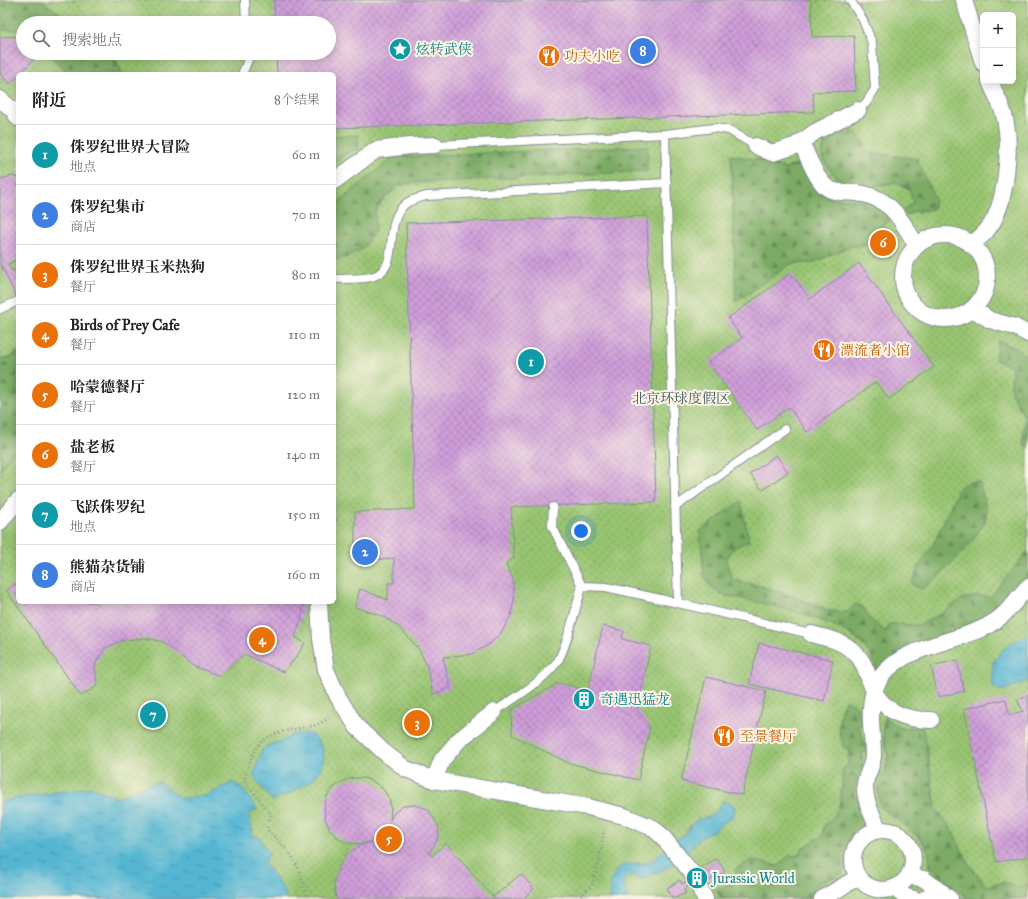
<!DOCTYPE html>
<html lang="zh">
<meta charset="utf-8">
<style>
:root{--surface:#fff;--page:#f2f2f2;--text:#222;--muted:#767676;--line:#e0e0e0;--accent:#0f766e}
body{margin:0;font-family:"IM FELL Great Primer","Noto Serif SC",serif;background:var(--page);color:var(--text)}
.controls{position:absolute;right:12px;top:12px;display:grid;overflow:hidden;border-radius:6px;box-shadow:0 2px 10px #0003}
.controls button{width:36px;height:36px;display:grid;place-items:center;padding:0;border:0;border-bottom:1px solid var(--line);background:var(--surface);color:var(--text);font:20px sans-serif}
.you{position:absolute;left:581px;top:531px;width:14px;height:14px;margin:-10px;border:3px solid #fff;border-radius:50%;background:#1a73e8;box-shadow:0 0 0 6px #1a73e833}
.badge{display:grid;place-items:center;width:26px;height:26px;border-radius:50%;background:var(--accent);color:#fff;font-size:13px;font-weight:700}
.pin{position:absolute;translate:-50% -50%;border:2px solid #fff;box-shadow:0 1px 4px #0006}
.list{margin:0;padding:0;list-style:none}
h2{display:flex;justify-content:space-between;align-items:center;height:52px;margin:0;padding:0 16px;font-size:17px}
h2 small{font-size:13px;font-weight:400;color:var(--muted)}
.list li{display:grid;grid-template-columns:26px 1fr auto;gap:12px;align-items:center;box-sizing:border-box;height:60px;padding:0 16px;border-top:1px solid var(--line)}
.list b{display:block;font-size:15px;white-space:nowrap}
.list p{margin:0;font-size:13px;white-space:nowrap;color:var(--muted)}
.list em{font-size:13px;font-style:normal;color:var(--muted)}
.icon{flex:none;width:22px;height:22px;fill:none;stroke:currentColor;stroke-width:2;stroke-linecap:round;stroke-linejoin:round}
.map{position:relative;flex:none;width:1028px;height:899px;overflow:hidden}
.search{position:absolute;background:var(--surface);box-shadow:0 2px 10px #0003;left:16px;top:16px;width:320px;height:44px;display:flex;align-items:center;gap:10px;box-sizing:border-box;padding:0 14px;border-radius:22px;color:var(--muted);font-size:15px}
.panel{position:absolute;background:var(--surface);box-shadow:0 2px 10px #0003;left:16px;top:72px;width:320px;height:532px;border-radius:6px}
.map>svg:first-child{display:block}
.grass{fill:url(#grass-dots);stroke:#5a7a68;fill-rule:evenodd}
.forest{fill:url(#forest-firs);stroke:#4a6c60}
.water{fill:url(#water-ripples);stroke:#387298}
.building{fill:url(#building-cross-hatch)}
.lines{fill:none;stroke-linecap:round;stroke-linejoin:round}
.lane-casing{stroke:#878d98;stroke-width:10}
.street-casing{stroke:#878d98;stroke-width:18}
.path{stroke:#878d98;stroke-width:2.5;stroke-dasharray:1 3;stroke-linecap:butt}
.lane{stroke:#fff;stroke-width:8}
.street{stroke:#fff;stroke-width:16}
.labels{text-anchor:middle;stroke-width:4;stroke-linejoin:round;paint-order:stroke}
.culture-label{font-size:14px;fill:#0d838f;stroke:#fcf5e5;text-anchor:start}
.food-label{font-size:14px;fill:#c56008;stroke:#fcf5e5;text-anchor:start}
.park-label{font-size:14px;fill:#405c64;stroke:#fcf5e5}
</style>
<div class="map">
<svg width="1028" height="899" viewBox="0 0 1028 899">
<defs>
<pattern id="grass-dots" width="8" height="8" patternUnits="userSpaceOnUse"><rect width="8" height="8" fill="#98c471"/><path d="M2 2h.1M6 6h.1" fill="none" stroke="#7ba060" stroke-width="1.8" stroke-linecap="round"/></pattern>
<pattern id="forest-firs" width="22" height="20" patternUnits="userSpaceOnUse"><rect width="22" height="20" fill="#7aaa63"/><path d="M5 1l3.5 6h-7zM16 11l3.5 6h-7z" fill="#638b55"/></pattern>
<pattern id="water-ripples" width="26" height="14" patternUnits="userSpaceOnUse"><rect width="26" height="14" fill="#55b6d3"/><path d="M2 4q2-2 4 0t4 0M15 11q2-2 4 0t4 0" fill="none" stroke="#4694ae"/></pattern>
<pattern id="building-cross-hatch" width="8" height="8" patternUnits="userSpaceOnUse"><rect width="8" height="8" fill="#d09eda"/><path d="M0 0l8 8M0 8l8-8" fill="none" stroke="#a881b4"/></pattern>
</defs>
<rect width="100%" height="100%" fill="#fcf5e5"/>
<filter id="ink" filterUnits="userSpaceOnUse"><feTurbulence type="fractalNoise" baseFrequency=".025" numOctaves="2"/><feDisplacementMap in="SourceGraphic" scale="8" xChannelSelector="R" yChannelSelector="G"/><feConvolveMatrix kernelMatrix="1 2 1 2 8 2 1 2 1" color-interpolation-filters="sRGB"/></filter>
<filter id="wash" filterUnits="userSpaceOnUse"><feTurbulence type="fractalNoise" baseFrequency=".012" numOctaves="4" result="noise"/><feDisplacementMap in="SourceGraphic" scale="16" xChannelSelector="R" yChannelSelector="G"/><feGaussianBlur stdDeviation="0.9" result="paint"/><feColorMatrix in="noise" values="0 0 0 0 0 0 0 0 0 0 0 0 0 0 0 0 0 1.4 0 .05"/><feComposite in="paint" operator="in"/></filter>
<g filter="url(#wash)">
<rect width="100%" height="100%" fill="#f3ebd1"/>
<path class="grass" d="M0 0H1028V899H0ZM983 15H1013V81H983ZM23 23H329V53H23ZM18 74H334V602H18Z"/>
<path class="forest" d="M0 0H43L49 6 72 23H23V30H0Z
M48 53H112L123 74H70Z
M848 124 865 143 867 152 917 159 935 200 933 209 912 212 906 216 902 211 913 202 909 189 896 182 868 188 841 182 829 169 822 155 825 139 834 130Z
M358 135 359 149 347 153 334 163V136Z
M648 146 647 171 414 183 398 186 383 200 375 212V231L363 248 347 257 334 260V206L393 157Z
M731 155 766 161 785 169 798 164 819 193 837 199 870 201 884 207 889 221 874 232 865 246H850L813 263H792L736 302Z
M998 341 1016 348 1028 358V448L1023 445 1025 418 1011 391 1012 366 995 360Z
M18 350V449L13 452 0 470V358H10Z
M968 482H979C982 489 988 511 986 518 983 533 936 581 922 589L912 585 917 569 933 545 959 488Z
M741 501 749 541 733 548 726 561 733 580 768 588 831 611 847 612 855 604 864 608 870 619 886 632 889 624 919 625 942 613 962 599 978 596 990 597 1028 551V579L1002 612 877 670C874 663 871 654 866 648 843 618 759 602 722 595L709 584 704 576 700 531Z
M845 700C856 704 861 709 863 721L859 727 868 751 862 753 863 772 857 778 854 795 858 798 866 824 853 848 846 869 837 877 819 882 808 899H722L716 890 735 880 736 869 751 860 778 866 789 856 798 855 803 848 822 836 824 825C845 812 840 789 843 768L848 765 849 750 844 748C837 728 837 719 845 700Z
M885 718 900 728 922 727 927 749 936 809 950 827 969 864 986 886 1004 882 1017 888 1028 884V899H968L930 868 929 853 922 840 881 807 878 793 877 777 885 772 888 756 884 740 883 728Z"/>
<path class="water" d="M1028 633V681L1001 691 993 686V662L1006 647Z
M308 733C326 743 329 763 314 778 303 788 285 795 272 801L253 776 262 750 269 745 285 740 291 735Z
M160 782 180 798 206 796 233 782 243 790 257 809 249 814 253 835 259 837 269 853 264 863 285 892 286 899H0V803L12 799 93 787 117 798 141 787Z
M723 801 735 806 734 816 722 823 715 830 704 835 669 867 643 879 636 876 626 877 623 883 628 899H610V881L617 870 623 865 649 863 687 832 691 825 699 819 709 817 717 811Z"/>
<g id="blocks">
<path class="building" d="M274 0H811L812 37 854 36 856 91 813 92 814 112 334 128V74H277L276 53H329V23H275Z
M22 36 23 53H34V59L10 84 0 74V37Z
M12 176 18 178V259L8 264 12 271 15 270 18 275V295L16 296 0 263V179Z
M647 216 656 502 511 507 514 558 506 563 513 580 514 600 511 616 501 633 490 644 472 654 443 657 451 688 433 694 427 666 420 651 409 638 398 626 382 616 355 607 360 589 388 600V583H394V558L369 560 355 549V512L415 509 406 223Z
M889 231 896 243 877 254 870 242Z
M859 263 934 367 889 399 876 382 807 432 789 407 757 430 708 362 742 338 728 318 791 273 810 299Z
M776 455 788 472 762 490 750 474Z
M18 582V602H304L302 616 295 637 305 643 296 657 284 672 244 654 220 676 193 666 163 642 146 638 124 640 105 648 95 664 97 686 81 696 6 590Z
M603 626 624 631 622 639 651 646 637 709 650 727 638 780 569 763 512 735 511 710 559 683 588 690Z
M759 643 833 660 824 701 749 684Z
M957 660 964 691 938 697 931 666Z
M706 677 766 691 742 795 681 781Z
M1028 695V857L996 862 964 709 1006 699 1009 715 1023 711 1017 700Z
M353 778H364L374 782 383 789 389 798 391 809 390 820 394 813 403 806 415 805 428 809 438 825 439 835 435 844 429 852 432 856 446 843 493 897 521 874 534 889 523 899H336L334 883 338 868 346 855 359 846 371 842 356 844 345 842 336 836 329 828 325 818 324 807 327 796 334 787 343 781Z
M717 858 725 872 709 881 707 876 684 889 686 893 673 899 667 888 680 880 682 884 704 871 702 867Z"/>
</g>
</g>
<g filter="url(#ink)">
<use href="#blocks" fill-opacity="0" stroke="#878d98" stroke-width="1"/>
<g class="lines">
<g class="lane-casing">
<path id="lane" d="M245 0 246 23
M850 0 863 20 872 43 875 89 866 103 858 110
M242 74 248 60 247 53
M665 134 678 603 811 634
M435 145 665 134 714 128 729 130 756 146
M334 279C344 278 365 280 374 276 403 266 380 221 408 202 413 199 420 198 426 196L667 183
M0 309 18 301
M553 507 552 526 582 586
M675 507 785 429
M494 712C516 697 541 683 557 662 567 648 577 603 582 586L606 587 678 603"/>
</g>
<g class="street-casing">
<path id="street" d="M964 0 983 63
M0 99 13 110 18 118
M801 142C807 154 815 177 825 186 834 194 846 192 857 193 891 197 901 220 917 246
M756 146 772 153 795 146 815 132 858 110
M334 181 376 150 410 146 435 145
M903 277a42 42 0 1 1 84 0a42 42 0 1 1-84 0Z
M971 245C976 240 983 236 987 230 1007 207 1012 143 1004 115 1001 103 994 92 990 81
M973 309 990 320 1015 327 1028 334
M0 522 18 500
M319 602 321 639 326 670 338 697 357 727 384 752 406 769 434 780 588 807 624 816 653 828 662 836 692 873 705 899
M811 634C826 638 841 640 853 651 866 662 867 676 874 691 885 713 908 720 931 720
M434 780 442 760 459 740 494 712
M879 830C873 817 864 800 865 784 866 774 873 766 873 755 873 736 868 714 873 695 885 646 950 646 987 626 1007 616 1013 602 1028 587
M853 860a30 30 0 1 1 60 0a30 30 0 1 1-60 0Z
M909 876 924 879 950 899
M894 888 906 897 914 899
M822 899 858 877
M924 899 942 892"/>
</g>
<path class="path" d="M308 899 298 867 289 852 267 829 271 814 244 781C254 743 261 734 301 728 311 727 322 724 329 717
M578 899 592 885 599 860 604 830"/>
<use href="#lane" class="lane"/>
<use href="#street" class="street"/>
</g>
</g>
<defs>
<g id="sight-disc" transform="scale(1.15)"><circle r="9.5" fill="#0f9aa8" stroke="#fcf5e5"/><path d="M0-6L1.8-2.2L6-1.7L2.9 1.2L3.7 5.4L0 3.3L-3.7 5.4L-2.9 1.2L-6-1.7L-1.8-2.2Z" fill="#fff"/></g>
<g id="restaurant-disc" transform="scale(1.15)"><circle r="9.5" fill="#e8710a" stroke="#fcf5e5"/><path d="M-5-6h1v4h1v-4h1v4h1v-4h1v5L-1.5 .5V6h-2V.5L-5-1ZM5-6V6H3V1.5H1.5Q1.5-4 5-6Z" fill="#fff"/></g>
<g id="building-disc" transform="scale(1.15)"><circle r="9.5" fill="#0f9aa8" stroke="#fcf5e5"/><path d="M-4-6H4V6H1V3H-1V6H-4ZM-2.5-4.3h1.7v1.8h-1.7ZM.8-4.3h1.7v1.8H.8ZM-2.5-1h1.7V.8h-1.7ZM.8-1h1.7V.8H.8Z" fill="#fff"/></g>
</defs>
<g fill-rule="evenodd">
<use href="#sight-disc" x="400" y="49"/>
<use href="#restaurant-disc" x="549" y="56"/>
<use href="#restaurant-disc" x="824" y="350"/>
<use href="#building-disc" x="584" y="699"/>
<use href="#restaurant-disc" x="724" y="736"/>
<use href="#building-disc" x="697" y="878"/>
</g>
<g class="labels">
<g class="culture-label">
<text x="416" y="54">炫转武侠</text>
<text x="600" y="704">奇遇迅猛龙</text>
<text x="712" y="883">Jurassic World</text>
</g>
<g class="food-label">
<text x="564" y="61">功夫小吃</text>
<text x="840" y="355">漂流者小馆</text>
<text x="740" y="741">至景餐厅</text>
</g>
<g class="park-label">
<text x="681" y="403">北京环球度假区</text>
</g>
</g>
</svg>
<div class="controls">
<button>+</button>
<button>−</button>
</div>
<div class="you"></div>
<div class="pin badge" style="left:531px;top:362px;background:#0f9aa8">1</div>
<div class="pin badge" style="left:365px;top:552px;background:#3f7fe0">2</div>
<div class="pin badge" style="left:417px;top:723px;background:#e8710a">3</div>
<div class="pin badge" style="left:262px;top:640px;background:#e8710a">4</div>
<div class="pin badge" style="left:389px;top:839px;background:#e8710a">5</div>
<div class="pin badge" style="left:883px;top:243px;background:#e8710a">6</div>
<div class="pin badge" style="left:153px;top:715px;background:#0f9aa8">7</div>
<div class="pin badge" style="left:643px;top:51px;background:#3f7fe0">8</div>
<div class="search"><svg class="icon" aria-label="search" viewBox="0 0 24 24"><circle cx="10" cy="10" r="6"/><path d="M15 15l6 6"/></svg>搜索地点</div>
<section class="panel">
<h2>附近<small>8个结果</small></h2>
<ul class="list">
<li><span class="badge" style="background:#0f9aa8">1</span><div><b>侏罗纪世界大冒险</b><p>地点</p></div><em>60 m</em></li>
<li><span class="badge" style="background:#3f7fe0">2</span><div><b>侏罗纪集市</b><p>商店</p></div><em>70 m</em></li>
<li><span class="badge" style="background:#e8710a">3</span><div><b>侏罗纪世界玉米热狗</b><p>餐厅</p></div><em>80 m</em></li>
<li><span class="badge" style="background:#e8710a">4</span><div><b>Birds of Prey Cafe</b><p>餐厅</p></div><em>110 m</em></li>
<li><span class="badge" style="background:#e8710a">5</span><div><b>哈蒙德餐厅</b><p>餐厅</p></div><em>120 m</em></li>
<li><span class="badge" style="background:#e8710a">6</span><div><b>盐老板</b><p>餐厅</p></div><em>140 m</em></li>
<li><span class="badge" style="background:#0f9aa8">7</span><div><b>飞跃侏罗纪</b><p>地点</p></div><em>150 m</em></li>
<li><span class="badge" style="background:#3f7fe0">8</span><div><b>熊猫杂货铺</b><p>商店</p></div><em>160 m</em></li>
</ul>
</section>
</div>
